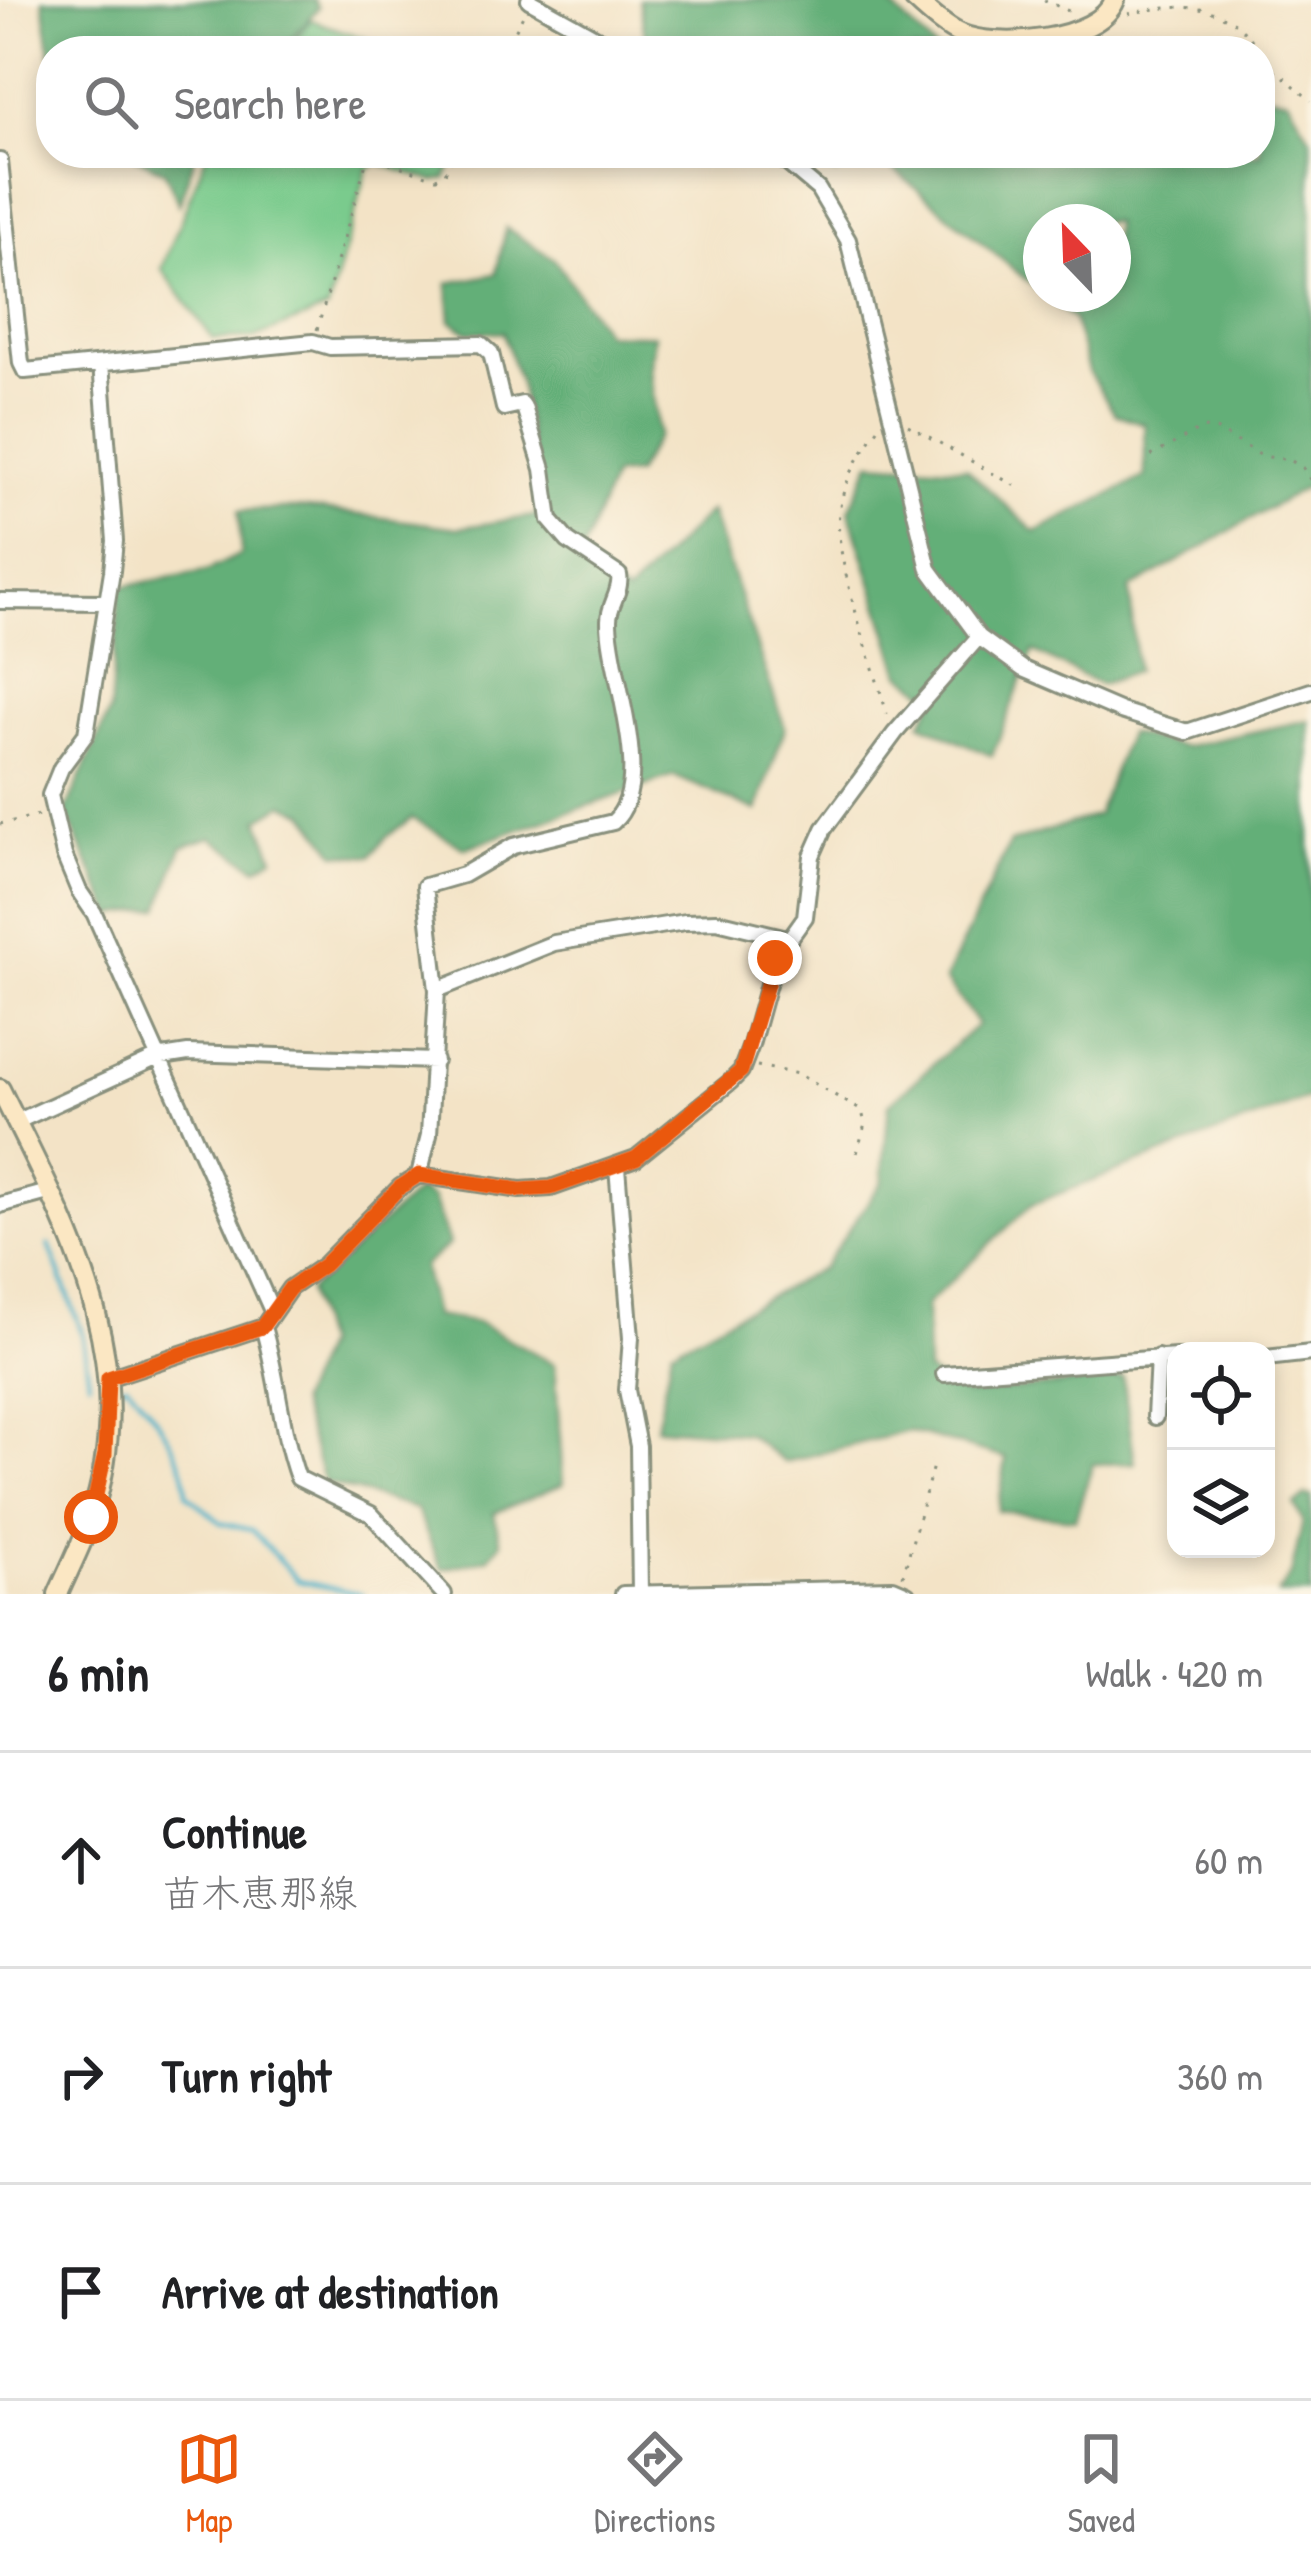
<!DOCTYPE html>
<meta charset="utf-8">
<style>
:root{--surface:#fff;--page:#f6f6f6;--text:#202124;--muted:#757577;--line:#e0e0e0;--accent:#ea580c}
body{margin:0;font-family:"Patrick Hand","Klee One",sans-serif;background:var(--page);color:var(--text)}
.controls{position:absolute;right:36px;bottom:36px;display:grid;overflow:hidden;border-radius:24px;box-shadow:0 6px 18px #0003}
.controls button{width:108px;height:108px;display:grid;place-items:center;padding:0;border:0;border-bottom:3px solid var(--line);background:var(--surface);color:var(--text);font:60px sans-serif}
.compass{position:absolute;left:1023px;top:204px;width:108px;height:108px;border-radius:50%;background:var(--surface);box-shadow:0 6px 18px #0003;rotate:337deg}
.stop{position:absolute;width:36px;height:36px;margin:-27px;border:9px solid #ea580c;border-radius:50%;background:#fff}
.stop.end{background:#ea580c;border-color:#fff;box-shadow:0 3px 12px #0008}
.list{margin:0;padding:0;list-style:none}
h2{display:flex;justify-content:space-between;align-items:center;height:156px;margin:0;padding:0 48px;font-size:51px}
h2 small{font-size:39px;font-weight:400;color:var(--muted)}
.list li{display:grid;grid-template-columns:78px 1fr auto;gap:36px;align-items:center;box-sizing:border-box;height:216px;padding:0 48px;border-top:3px solid var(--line)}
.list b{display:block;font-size:45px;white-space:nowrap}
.list p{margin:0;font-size:39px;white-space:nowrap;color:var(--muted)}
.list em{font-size:39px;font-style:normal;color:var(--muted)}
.icon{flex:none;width:66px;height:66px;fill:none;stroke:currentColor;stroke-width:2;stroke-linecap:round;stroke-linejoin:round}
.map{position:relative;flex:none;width:1311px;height:1594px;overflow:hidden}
.search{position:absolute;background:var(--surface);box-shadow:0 6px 18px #0003;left:36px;right:36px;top:36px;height:132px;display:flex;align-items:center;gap:30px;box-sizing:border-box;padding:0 42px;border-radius:48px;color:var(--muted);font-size:45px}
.sheet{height:804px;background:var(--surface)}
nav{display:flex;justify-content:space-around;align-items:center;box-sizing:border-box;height:168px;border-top:3px solid var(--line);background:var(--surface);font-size:33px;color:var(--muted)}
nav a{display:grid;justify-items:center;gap:6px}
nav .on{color:var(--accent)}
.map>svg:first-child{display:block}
.green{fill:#7acb8d;stroke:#4c8460;stroke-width:3}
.forest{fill:#63af78;stroke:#417656;stroke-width:3}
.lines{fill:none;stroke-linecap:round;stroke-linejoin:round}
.stream{stroke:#4bb2c9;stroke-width:4.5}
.street-casing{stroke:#89907d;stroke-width:20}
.secondary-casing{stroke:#89907d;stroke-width:24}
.path{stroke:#89907d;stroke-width:3;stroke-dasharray:3 9;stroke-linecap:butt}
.street{stroke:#fff;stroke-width:14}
.secondary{stroke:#fbe7c3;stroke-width:18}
.route{stroke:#ea580c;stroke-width:15}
</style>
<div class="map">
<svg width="1311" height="1594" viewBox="0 0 1311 1594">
<rect width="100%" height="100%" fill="#fcf5e5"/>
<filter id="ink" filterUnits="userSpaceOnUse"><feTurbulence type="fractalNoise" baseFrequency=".00833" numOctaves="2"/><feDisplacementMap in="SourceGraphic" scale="24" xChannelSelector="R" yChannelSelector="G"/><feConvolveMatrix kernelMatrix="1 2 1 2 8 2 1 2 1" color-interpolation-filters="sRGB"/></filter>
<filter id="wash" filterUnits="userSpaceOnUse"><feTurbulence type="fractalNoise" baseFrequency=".004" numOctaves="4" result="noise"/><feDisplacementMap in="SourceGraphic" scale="48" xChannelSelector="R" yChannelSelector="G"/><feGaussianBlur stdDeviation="2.7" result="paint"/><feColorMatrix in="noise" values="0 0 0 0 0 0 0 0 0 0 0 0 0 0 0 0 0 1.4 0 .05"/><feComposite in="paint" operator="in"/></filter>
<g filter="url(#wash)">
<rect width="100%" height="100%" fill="#f3e3c6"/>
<path class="green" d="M311 20 401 51H287Z
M207 153H458L446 178 434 181 378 163 367 170 328 309 254 338 213 339 162 269Z"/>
<path class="forest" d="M43 0H314L318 8 281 51H51V57Z
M639 0H885L937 51H664L646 41Z
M1260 94 1288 98 1311 139V484L1130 589 1136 671 1100 685 1033 651 992 756 921 723 935 700 901 673 849 510 871 462 966 468 1035 532 1145 477V424L1115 414 1088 371 1073 319 1043 294H1113V222H1041V292L875 154 835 174 809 153H1260Z
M128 153H196L179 204 165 172Z
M506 228 554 259 606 333 654 335 650 369 658 435 635 474 613 476 581 555 626 595 710 511 785 728 757 811 674 776 465 848 412 818 387 836 371 856 336 853 305 812 284 804 259 819 274 857 257 868 211 837 182 847 160 908 113 915 65 813 110 711 120 587 206 571 241 554 239 511 308 508 458 528 535 516 541 503 521 389 503 332H468L451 321 448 283 496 274Z
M1309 720 1311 1097 1032 1204 926 1305 927 1372 966 1395 1123 1378 1135 1463 1093 1464 1075 1519 998 1511 1006 1458 909 1431 784 1462 747 1434 656 1427 672 1349 822 1268 882 1182 889 1104 978 1024 945 980 1010 843 1097 815 1128 733 1182 747Z
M418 1190 433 1199 449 1244 423 1266 434 1316 478 1323 555 1364 563 1484 494 1513 501 1543 487 1559 442 1569 416 1509 324 1482 298 1402 323 1345 308 1291Z
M1305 1496 1311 1497V1594H1278L1291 1575 1303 1521 1294 1505Z"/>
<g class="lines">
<path class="stream" d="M49 1245 82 1332 89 1381
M120 1385 127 1384C152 1410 188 1457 187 1494L221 1523 252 1530 298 1581 362 1594"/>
</g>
</g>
<g filter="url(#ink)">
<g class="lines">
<g class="street-casing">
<path id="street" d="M529 0 620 51
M775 153 818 189 848 240 929 569 979 637 1023 669 1121 711 1187 732 1311 691
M0 161 21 363 25 371 313 342 330 347 481 344 491 353 504 408 522 404 524 407 543 469 550 520 568 541 619 575C622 591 609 604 609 620 608 671 657 783 613 822L513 846 463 875 425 886 437 990
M101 364 115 541 112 571 86 734 61 768 50 795 64 855 79 891 94 913 272 1311
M0 601 105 602
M16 1122 156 1058 188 1053 435 1061
M617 1167 631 1338 627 1390 638 1446 640 1592
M419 1175 429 1135 437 990 554 943 685 922 717 921 787 938
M0 1205 52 1191
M263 1327C278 1377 280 1428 298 1478L371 1514 444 1594
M1266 1358 1311 1353
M944 1374 1176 1357
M108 1378 263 1327 290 1288 324 1265 400 1187 419 1175 520 1190 551 1188 636 1158 730 1082 741 1071 751 1045 775 959 805 917 812 856 824 829 895 733 979 637
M1155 1417 1158 1357
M623 1594 893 1588 907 1594"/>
</g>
<g class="secondary-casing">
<path id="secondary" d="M915 0C929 12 943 26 960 34 997 50 1098 42 1115 0
M0 1089C68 1227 144 1358 91 1518 82 1544 69 1569 58 1594"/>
</g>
<path class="path" d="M1044 0 1073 13
M1128 14C1178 3 1230 0 1259 51
M505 51 524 13
M1260 53 1264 65 1283 76 1311 101
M317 330 368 156 436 178 444 175 455 153
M908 425 1017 487
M878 429C860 455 843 481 839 513 833 558 874 666 887 714
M1151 456 1202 428 1216 429 1262 456 1290 460 1303 468 1311 481
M0 824 39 815
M757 1066 798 1074 862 1111 865 1124 856 1157
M903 1576 934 1462
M920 1593 939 1594"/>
<use href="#street" class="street"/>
<use href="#secondary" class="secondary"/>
</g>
</g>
<g class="lines" filter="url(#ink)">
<path class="route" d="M91 1517 105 1454 108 1378 262 1327 290 1288 324 1265 400 1187 419 1175 520 1190 551 1188 636 1158 741 1071 775 958"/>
</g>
</svg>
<div class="controls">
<button><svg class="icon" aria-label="locate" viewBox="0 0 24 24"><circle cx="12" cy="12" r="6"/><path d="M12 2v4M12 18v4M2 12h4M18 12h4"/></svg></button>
<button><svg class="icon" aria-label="layers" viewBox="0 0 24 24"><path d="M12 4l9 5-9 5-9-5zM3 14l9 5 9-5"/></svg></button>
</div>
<svg class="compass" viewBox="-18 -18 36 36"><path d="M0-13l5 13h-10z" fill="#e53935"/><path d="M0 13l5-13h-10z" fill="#757577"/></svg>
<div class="stop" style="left:91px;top:1517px"></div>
<div class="stop end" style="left:775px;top:958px"></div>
<div class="search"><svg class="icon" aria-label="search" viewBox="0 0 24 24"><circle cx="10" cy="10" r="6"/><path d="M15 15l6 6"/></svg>Search here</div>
</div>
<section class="sheet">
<h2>6 min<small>Walk · 420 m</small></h2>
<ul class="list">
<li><svg class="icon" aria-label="ahead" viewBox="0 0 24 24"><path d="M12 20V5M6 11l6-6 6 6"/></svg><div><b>Continue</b><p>苗木恵那線</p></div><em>60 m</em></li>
<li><svg class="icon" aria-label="right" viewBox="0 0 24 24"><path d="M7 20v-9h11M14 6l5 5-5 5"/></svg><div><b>Turn right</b></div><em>360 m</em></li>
<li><svg class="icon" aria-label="arrive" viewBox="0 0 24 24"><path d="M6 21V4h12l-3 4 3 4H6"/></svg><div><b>Arrive at destination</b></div></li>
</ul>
</section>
<nav>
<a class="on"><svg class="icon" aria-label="map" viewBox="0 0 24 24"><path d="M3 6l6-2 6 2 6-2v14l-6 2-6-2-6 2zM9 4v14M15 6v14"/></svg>Map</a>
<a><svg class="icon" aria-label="directions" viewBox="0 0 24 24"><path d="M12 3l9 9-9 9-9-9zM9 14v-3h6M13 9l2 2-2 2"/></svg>Directions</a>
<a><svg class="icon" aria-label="saved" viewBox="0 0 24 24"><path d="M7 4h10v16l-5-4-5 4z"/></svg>Saved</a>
</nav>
